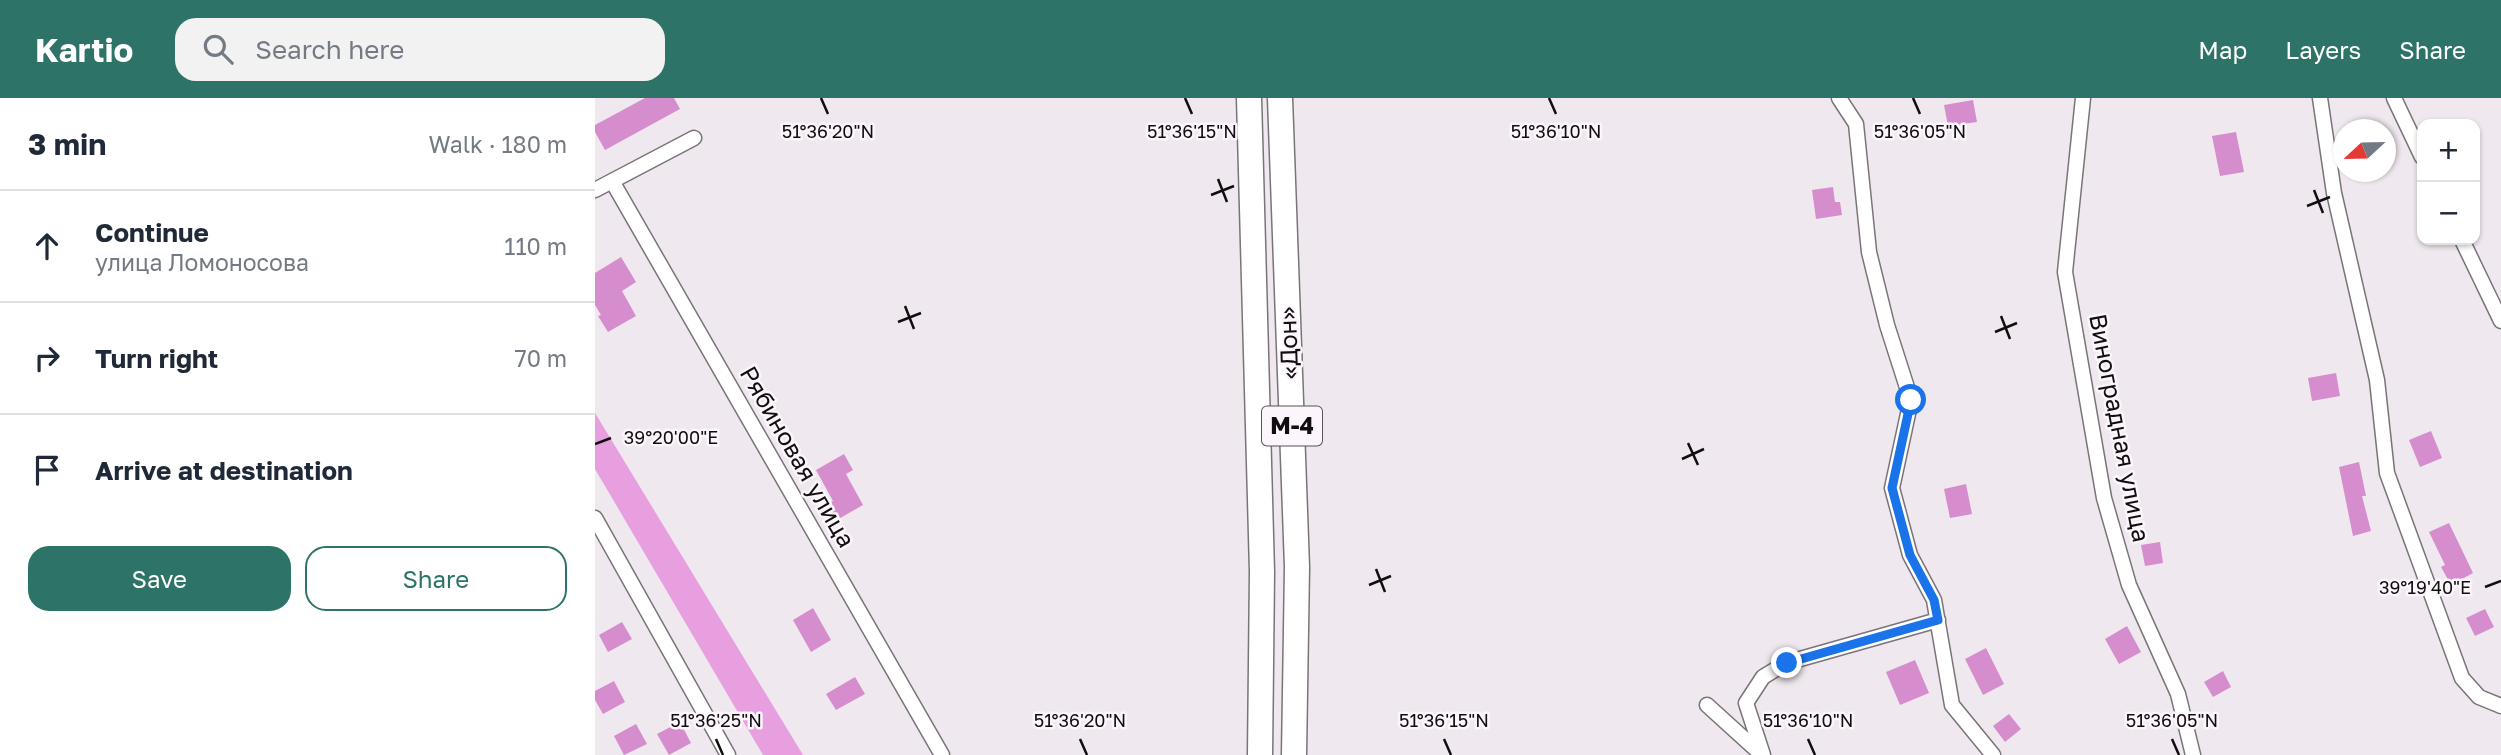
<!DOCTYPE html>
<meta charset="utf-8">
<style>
:root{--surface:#fff;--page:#f2f2f3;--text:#1f2937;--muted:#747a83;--line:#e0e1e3;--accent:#2e7367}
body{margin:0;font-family:"Golos Text",sans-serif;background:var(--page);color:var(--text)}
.controls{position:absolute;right:21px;top:21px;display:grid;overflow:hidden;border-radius:14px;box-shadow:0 2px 5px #0004}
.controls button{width:63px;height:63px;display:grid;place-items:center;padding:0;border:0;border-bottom:2px solid var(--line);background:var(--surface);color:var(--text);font:35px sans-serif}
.compass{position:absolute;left:1738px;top:21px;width:63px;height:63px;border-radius:50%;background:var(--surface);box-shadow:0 2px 5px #0004;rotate:248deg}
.stop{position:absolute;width:21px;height:21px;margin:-16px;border:5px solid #1a73e8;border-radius:50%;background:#fff}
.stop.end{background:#1a73e8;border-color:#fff;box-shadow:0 2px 7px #0008}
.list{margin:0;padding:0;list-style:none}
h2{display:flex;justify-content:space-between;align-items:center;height:91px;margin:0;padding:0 28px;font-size:30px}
h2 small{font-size:23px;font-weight:400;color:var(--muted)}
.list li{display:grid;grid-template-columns:46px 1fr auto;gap:21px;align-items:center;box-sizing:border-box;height:112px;padding:0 28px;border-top:2px solid var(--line)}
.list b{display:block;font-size:26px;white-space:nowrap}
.list p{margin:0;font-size:23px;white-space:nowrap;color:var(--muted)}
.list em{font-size:23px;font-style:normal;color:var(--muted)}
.actions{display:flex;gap:14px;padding:21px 28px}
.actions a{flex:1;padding:16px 0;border:2px solid var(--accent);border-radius:21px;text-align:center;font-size:24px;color:var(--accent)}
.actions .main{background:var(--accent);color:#fff}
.icon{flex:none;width:38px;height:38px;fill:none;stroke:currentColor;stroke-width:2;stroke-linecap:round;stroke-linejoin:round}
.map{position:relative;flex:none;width:1906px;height:657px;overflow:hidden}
header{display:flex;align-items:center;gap:42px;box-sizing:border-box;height:98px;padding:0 35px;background:var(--accent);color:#fff}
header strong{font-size:33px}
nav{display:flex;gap:38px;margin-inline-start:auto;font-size:24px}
.search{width:490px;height:63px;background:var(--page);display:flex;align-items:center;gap:18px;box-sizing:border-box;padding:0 24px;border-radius:21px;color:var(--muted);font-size:26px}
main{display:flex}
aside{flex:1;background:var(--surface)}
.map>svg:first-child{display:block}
.forest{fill:#e89fe0}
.building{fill:#d58dce}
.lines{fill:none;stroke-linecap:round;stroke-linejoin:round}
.street-casing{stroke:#7a7479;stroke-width:17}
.highway-casing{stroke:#7a7479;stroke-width:27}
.street{stroke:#fff;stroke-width:14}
.highway{stroke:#fff;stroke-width:24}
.route{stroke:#1a73e8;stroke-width:9}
.ticks{fill:none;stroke:#110e10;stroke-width:2.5}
.labels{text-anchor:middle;stroke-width:5;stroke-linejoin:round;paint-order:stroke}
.shield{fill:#fcf5fb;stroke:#585356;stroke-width:2}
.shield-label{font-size:23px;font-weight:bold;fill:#110e10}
.street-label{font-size:24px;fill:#110e10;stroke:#fcf5fb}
.ticks-label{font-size:18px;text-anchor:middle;fill:#110e10;stroke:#fcf5fb;stroke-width:5;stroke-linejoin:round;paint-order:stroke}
</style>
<header>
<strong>Kartio</strong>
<div class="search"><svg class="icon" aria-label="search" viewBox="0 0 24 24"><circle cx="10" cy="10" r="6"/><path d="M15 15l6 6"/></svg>Search here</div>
<nav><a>Map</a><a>Layers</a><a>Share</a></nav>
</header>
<main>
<aside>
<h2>3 min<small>Walk · 180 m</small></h2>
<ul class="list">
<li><svg class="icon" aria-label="ahead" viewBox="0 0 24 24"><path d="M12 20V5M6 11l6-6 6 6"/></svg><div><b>Continue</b><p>улица Ломоносова</p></div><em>110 m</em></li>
<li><svg class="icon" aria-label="right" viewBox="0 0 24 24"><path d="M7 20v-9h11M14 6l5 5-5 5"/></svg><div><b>Turn right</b></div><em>70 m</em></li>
<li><svg class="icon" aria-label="arrive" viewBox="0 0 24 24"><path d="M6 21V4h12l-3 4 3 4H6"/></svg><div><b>Arrive at destination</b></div></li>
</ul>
<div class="actions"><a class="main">Save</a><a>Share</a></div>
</aside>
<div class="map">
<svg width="1906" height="657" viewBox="0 0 1906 657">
<rect width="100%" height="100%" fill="#efe8ee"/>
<path class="forest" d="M0 315 208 657H168L0 371Z"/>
<path class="building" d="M50 0H79L85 11 10 52 0 34V27Z
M1378 2 1382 24 1353 28 1349 7Z
M1641 34 1649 74 1625 78 1617 38Z
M1238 89 1240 104H1245L1247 117 1221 121 1217 92Z
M26 159 41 184 27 193 41 218 13 234 3 218 6 217 0 207V175Z
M1741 275 1745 298 1717 303 1713 280Z
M1836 333 1847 360 1825 369 1814 342Z
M249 356 258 372 251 376 268 407 240 423 230 407 238 403 221 372Z
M1764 364 1771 398H1767L1776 433 1758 438 1744 369Z
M1371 386 1377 416 1355 420 1349 391Z
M1854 425 1878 475 1856 487 1846 469 1850 467 1834 434Z
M1565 444 1568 465 1550 468 1546 447Z
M218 510 236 542 216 554 198 522Z
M1890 511 1899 529 1880 538 1871 520Z
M27 524 37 541 13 554 4 537Z
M1532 528 1546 554 1524 566 1510 541Z
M1391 550 1409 586 1388 597 1370 561Z
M1320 562 1334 595 1305 607 1291 574Z
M1628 573 1636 589 1618 599 1609 584Z
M260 579 270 596 241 612 231 596Z
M19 583 30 604 8 616 0 602V593Z
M1414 616 1426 631 1410 644 1398 628Z
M85 624 96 645 74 657 62 636Z
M41 626 52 646 29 657 19 638Z"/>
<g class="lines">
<g class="street-casing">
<path id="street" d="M1244 0 1261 26 1274 154 1292 227 1316 302 1297 390 1315 457 1339 502 1357 607 1398 657
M1488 0 1470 174 1509 400 1534 487 1583 596 1598 657
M1725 0 1739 95 1782 282 1792 375 1867 580 1884 599 1906 608
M1799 0 1827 59
M17 83 347 657
M0 92 99 40
M1867 142 1906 223
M0 420 133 657
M1112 607 1166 656
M1168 657 1151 605 1168 579 1191 565 1343 522"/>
</g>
<g class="highway-casing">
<path id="highway" d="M654 0 667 474 665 657
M685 0 702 469 699 657"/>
</g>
<use href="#street" class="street"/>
<use href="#highway" class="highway"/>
</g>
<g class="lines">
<path class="route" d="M1192 565 1343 522 1339 502 1315 457 1297 390 1316 302"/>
</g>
<path class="ticks" d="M226 0 233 16M590 0 597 16M954 0 961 16M1318 0 1325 16M623 81 632 104M1719 92 1728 115M616 97 639 88M1712 108 1735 99M310 208 319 231M1406 218 1415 241M303 224 326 215M1400 234 1422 225M1093 345 1103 367M0 346 16 340M1087 361 1109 351M781 471 790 494M774 487 796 478M1890 489 1906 483M121 641 128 657M485 641 492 657M849 641 856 657M1213 641 1220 657M1577 641 1584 657"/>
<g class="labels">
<rect class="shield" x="667" y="308.5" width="60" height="39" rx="5"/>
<g class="shield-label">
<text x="697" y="336">М-4</text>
</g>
<g class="street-label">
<text transform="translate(694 245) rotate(-92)" y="8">«Дон»</text>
<text transform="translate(1524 330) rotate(79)" y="8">Виноградная улица</text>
<text transform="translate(202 359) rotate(60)" y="8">Рябиновая улица</text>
</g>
</g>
<g class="ticks-label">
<text x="233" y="40">51°36'20"N</text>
<text x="597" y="40">51°36'15"N</text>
<text x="961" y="40">51°36'10"N</text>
<text x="1325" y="40">51°36'05"N</text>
<text x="76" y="346">39°20'00"E</text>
<text x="1830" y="496">39°19'40"E</text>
<text x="121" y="629">51°36'25"N</text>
<text x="485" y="629">51°36'20"N</text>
<text x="849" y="629">51°36'15"N</text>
<text x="1213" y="629">51°36'10"N</text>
<text x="1577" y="629">51°36'05"N</text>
</g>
</svg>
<div class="controls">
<button>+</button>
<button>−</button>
</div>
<svg class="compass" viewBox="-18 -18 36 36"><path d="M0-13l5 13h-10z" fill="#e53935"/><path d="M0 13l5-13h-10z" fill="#747a83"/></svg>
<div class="stop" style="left:1316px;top:302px"></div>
<div class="stop end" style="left:1192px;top:565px"></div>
</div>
</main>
